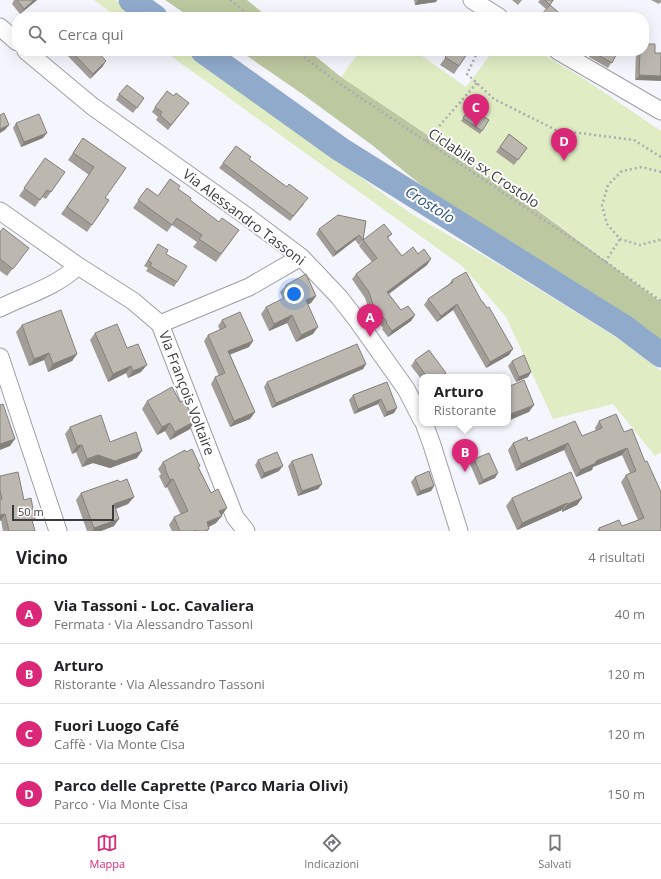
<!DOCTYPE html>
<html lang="it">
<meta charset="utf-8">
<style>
:root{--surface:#fff;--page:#f6f6f6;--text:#202124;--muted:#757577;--line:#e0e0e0;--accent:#db2777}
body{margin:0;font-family:"Open Sans",sans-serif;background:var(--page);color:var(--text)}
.scale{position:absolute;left:12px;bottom:10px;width:102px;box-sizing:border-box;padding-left:4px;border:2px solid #3c3c40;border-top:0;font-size:11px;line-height:14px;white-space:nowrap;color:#3c3c40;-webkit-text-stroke:3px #fff;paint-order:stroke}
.you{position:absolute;left:294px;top:294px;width:14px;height:14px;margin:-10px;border:3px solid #fff;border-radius:50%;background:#1a73e8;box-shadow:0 0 0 6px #1a73e833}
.badge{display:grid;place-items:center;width:26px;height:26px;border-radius:50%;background:var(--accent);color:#fff;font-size:13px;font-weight:700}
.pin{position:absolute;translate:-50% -33px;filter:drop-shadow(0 1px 2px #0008)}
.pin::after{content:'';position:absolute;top:21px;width:14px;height:12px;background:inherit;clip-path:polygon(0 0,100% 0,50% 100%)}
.popup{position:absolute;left:419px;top:374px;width:92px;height:52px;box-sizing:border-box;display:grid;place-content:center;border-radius:8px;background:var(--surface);filter:drop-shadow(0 1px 3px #0005);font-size:13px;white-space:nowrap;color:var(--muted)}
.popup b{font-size:15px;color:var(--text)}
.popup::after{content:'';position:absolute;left:50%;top:100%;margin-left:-8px;border:8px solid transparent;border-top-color:var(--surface)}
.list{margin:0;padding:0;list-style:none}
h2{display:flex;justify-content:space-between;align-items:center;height:52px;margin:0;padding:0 16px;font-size:17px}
h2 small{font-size:13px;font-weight:400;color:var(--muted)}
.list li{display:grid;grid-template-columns:26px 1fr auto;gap:12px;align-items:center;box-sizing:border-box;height:60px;padding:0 16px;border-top:1px solid var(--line)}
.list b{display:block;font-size:15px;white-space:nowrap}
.list p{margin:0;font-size:13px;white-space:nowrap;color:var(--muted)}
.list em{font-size:13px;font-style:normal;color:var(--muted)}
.icon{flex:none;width:22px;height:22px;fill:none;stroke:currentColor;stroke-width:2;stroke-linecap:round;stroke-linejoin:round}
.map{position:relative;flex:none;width:661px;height:531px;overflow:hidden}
.search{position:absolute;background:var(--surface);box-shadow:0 4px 16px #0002;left:12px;right:12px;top:12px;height:44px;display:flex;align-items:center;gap:10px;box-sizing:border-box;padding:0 14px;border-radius:16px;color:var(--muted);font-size:15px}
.sheet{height:292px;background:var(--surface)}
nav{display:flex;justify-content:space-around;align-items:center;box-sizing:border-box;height:56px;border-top:1px solid var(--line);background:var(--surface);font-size:11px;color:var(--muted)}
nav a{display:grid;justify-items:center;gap:2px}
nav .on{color:var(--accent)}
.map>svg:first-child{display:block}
.green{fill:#e0edc4}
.forest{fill:#bcc89f}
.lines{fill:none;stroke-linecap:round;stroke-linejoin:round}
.river{stroke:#90aacc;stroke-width:25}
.minor-casing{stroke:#9e9ea6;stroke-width:19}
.path{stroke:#ababb2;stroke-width:2.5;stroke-dasharray:2 3;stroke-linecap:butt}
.minor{stroke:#fff;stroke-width:17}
.wall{fill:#a29e97}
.shaded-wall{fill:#84817b}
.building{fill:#bcb8b0;stroke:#84817b}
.labels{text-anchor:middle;stroke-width:4;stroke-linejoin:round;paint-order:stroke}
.street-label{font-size:14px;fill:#3c3c40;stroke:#fff}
.water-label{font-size:15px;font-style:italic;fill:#2c507d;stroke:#fff}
</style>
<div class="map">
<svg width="661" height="531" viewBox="0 0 661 531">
<rect width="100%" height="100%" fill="#f5f5fe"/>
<path class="green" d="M94 0H115L139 17H117Z
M164 51H186L410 213 495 262 619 339 661 371V452L655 456 613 404 553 419 506 317 462 266Z
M360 51H415L466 87 493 51H537L583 78 661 131V302L513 191 341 77Z"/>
<path class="forest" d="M165 0H247L268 17H190Z
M240 51H309L341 77 513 192 661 302V349L448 207 372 145 301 93Z"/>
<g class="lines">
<path class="river" d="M131 0 155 17
M203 51 340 149 624 327 661 355"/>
<g class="minor-casing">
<path id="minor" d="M472 0 499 17
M0 27 17 42
M26 51 92 106 249 218 301 257 339 297 357 320 406 389 422 420
M558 51 661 111
M0 211 78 266 133 301 160 324 231 507 235 517 246 531
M0 308C26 295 56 287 78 266
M160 324 249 287 301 257
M0 357 58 531
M424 423 432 445 459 531"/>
</g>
<path class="path" d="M230 0 252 17
M296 51 337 82 589 250 661 301
M478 51 467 74 494 99 556 130 634 140 661 157
M426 141 477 83
M661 172 642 167 622 171 608 185 602 205 607 224 620 239 640 245 659 240 661 238
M605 262 620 239"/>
<use href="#minor" class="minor"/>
</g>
<path class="wall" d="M14 0H37L20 14 12 4Z
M414 0H437L436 2 415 5Z
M512 0H522L518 5Z
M540 0H554L546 9 538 2Z
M651 0H661V2L659 4Z
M65 51H97L103 66 90 79 64 52Z
M450 51H469L454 74 440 65Z
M593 51H618L608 68 589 57Z
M636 51H644L655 53 635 80Z
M119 94 144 98 133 113 116 100Z
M174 96 189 103 168 130 156 120 158 117 152 112 155 107Z
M470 107 489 120 480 134 461 121Z
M16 123 43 138 21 147 13 128Z
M509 134 527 148 514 165 496 152Z
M83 138 105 198 109 200 87 232 61 214 89 175 68 160Z
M236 146 249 159 287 187 304 204 290 221 219 168Z
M45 158 65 172 46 199 42 197 35 207 19 196Z
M147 188 158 196 178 189 190 200 219 222 239 230 216 262 193 247 197 242 172 225 167 232 133 208Z
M366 221 363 240 359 245 355 240 333 257 316 234 319 229Z
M0 232 29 248 7 276 0 271Z
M392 234 388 238 402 256 427 265 389 294 401 310 415 315 411 321 388 337 382 329 383 328 369 310 365 298 352 279 356 274 372 262 359 246 363 240Z
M158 244 166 254 177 282 174 287 146 271 148 268 144 266Z
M452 280 509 355 486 368 453 310 437 322 424 305 428 299 449 284Z
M286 285 316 296 311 303 308 304 313 334 296 342 287 323 269 331 261 314 266 307 283 299 280 292Z
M222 320 253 341 249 347 230 354 255 412 250 419 230 427 211 384 215 377 219 376 204 341 208 335 220 330 218 326Z
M22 325 77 354 72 361 48 372 44 360 29 366 16 332Z
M95 333 127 348 141 372 128 378 126 373 108 382 90 340Z
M415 360 446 373 443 377H422V380L411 366Z
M512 361 531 372 528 377 516 382 508 366Z
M366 364 363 369 272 408 264 387 267 382Z
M387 382 394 413 384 417 378 404 354 414 349 400 353 395Z
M147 401 190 429 170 440 165 431 157 435 142 409Z
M616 414 661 531H597L599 528 622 526 638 520 621 482 626 475 630 473 622 455 593 467 592 470 576 477 564 450 516 471 508 450 513 443 582 436 596 431 595 428 599 421Z
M493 423H502L495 426Z
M70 427 110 442 137 458 110 468 93 463 82 467 76 452 72 454 65 434Z
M186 452 199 468 222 515 216 523 209 527 208 531H172L169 525 174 517 181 515 167 487 165 488 159 476 161 474 158 469 163 462Z
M474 459 495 478 479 485 470 464Z
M258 460 279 471 261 479 255 465Z
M292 461 322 484 318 489 298 496 288 466Z
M0 476 24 500 35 531H3L1 520 0 521Z
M415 477 434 486 431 491 417 496 411 482Z
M120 482 134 497 128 504 116 509 114 526 101 531H87L76 500 81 493Z
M512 498H582L577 505 562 512V510L517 530 506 506Z"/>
<path class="shaded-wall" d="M34 0H37L20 14 24 9Z
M418 0H437L436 2 415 5Z
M106 61 103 66 90 79 93 74Z
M639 75 661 76V81L635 80Z
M9 125 5 130 0 133V129Z
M47 133 43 138 21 147 24 142Z
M359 235 355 240 333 257 336 252Z
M431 259 427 265 383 298 387 292Z
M316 296 311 303 301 308 306 300Z
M457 304 453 310 437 322 441 316Z
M292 315 287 323 269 331 274 324Z
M415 315 411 321 388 337 392 331Z
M318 327 313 334 296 342 301 335Z
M253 341 249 347 224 357 228 351Z
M513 349 509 355 486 368 490 362Z
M49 353 44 360 29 366 34 359Z
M77 354 72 361 48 372 53 364Z
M366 364 363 369 272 408 276 403Z
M147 365 141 372 128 378 133 371Z
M131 366 126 373 108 382 113 374Z
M531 372 528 377 516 382 519 377Z
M381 399 378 404 354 414 358 409Z
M534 405 529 412 508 421V415Z
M397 408 394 413 384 417 387 412Z
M255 412 250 419 230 427 234 421Z
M195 421 190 429 170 440 175 432Z
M170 423 165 431 157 435 162 427Z
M497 423H502L495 426Z
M15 439 10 446 0 450V444Z
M568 443 564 450 516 471 521 464Z
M82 445 76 452 72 454 77 446Z
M627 448 622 455 593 467 592 470 576 477 580 470 596 461Z
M142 451 137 458 110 468 93 463 82 467 87 459 98 455Z
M283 466 279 471 261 479 264 473Z
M498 473 495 478 479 485 483 480Z
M173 479 167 487 165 488 170 480Z
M322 484 318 489 298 496 302 491Z
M434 486 431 491 417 496 420 491Z
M134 497 128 504 109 511 114 504Z
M582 498 577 505 562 512 568 504Z
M567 503 562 510 517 530 522 523Z
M227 508 222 515 214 518 219 511Z
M5 514 1 520 0 521V515Z
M222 516 216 523 202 530 207 522Z
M119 519 114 526 101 531H92L94 528Z"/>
<path class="building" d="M17 0H34L24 9Z
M545 0H553L550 5Z
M550 5 564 17H539Z
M475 14 479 17H472Z
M644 44H655V53H661V76L639 75 640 51H644Z
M71 51H97L106 61 93 74Z
M450 51H469L459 66 445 57Z
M594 51H618L612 63 593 52Z
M127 85 144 98 137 108 119 94Z
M167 91 174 96 176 93 189 103 171 125 160 115 162 112 155 107Z
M470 107 489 120 482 131 463 118Z
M4 113 9 125 0 129V115Z
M39 114 47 133 24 142 16 123Z
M509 134 527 148 518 160 500 147Z
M83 138 126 168 105 198 109 200 92 225 67 207 94 167 73 153Z
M236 146 251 157 249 159 287 187 289 184 308 198 293 216 223 163Z
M45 158 65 172 51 192 47 190 40 200 24 188Z
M170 179 180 186 178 189 191 198 190 200 219 222 222 218 239 230 221 254 199 239 202 235 177 218 172 225 138 200 147 188 158 196Z
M338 215 366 221 363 240 359 235 336 252 319 229Z
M384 224 392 234 387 237 402 256 413 247 418 254 424 249 431 259 387 292 401 310 408 306 415 315 392 331 386 323 387 322 373 304 369 292 356 274 377 258 363 240Z
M3 228 29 248 13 269 0 259V232Z
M158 244 168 250 166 254 187 266 177 282 150 266 152 263 148 261Z
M466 272 482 302H483L487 308 489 307 513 349 490 362 457 304 441 316 428 299 453 282 452 280Z
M306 274 316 296 306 300 318 327 301 335 292 315 274 324 266 307 290 295 286 285Z
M61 310 77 354 53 364 49 353 34 359 22 325Z
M240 312 253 341 228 351 255 412 234 421 215 377 225 373 208 335 226 327 222 320Z
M117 324 127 348 138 344 147 365 133 371 131 366 113 374 95 333Z
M357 344 366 364 276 403 267 382Z
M429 350 446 373 441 377H427L415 360Z
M524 355 531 372 519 377 512 361Z
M524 380 534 405 508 415V387Z
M387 382 397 408 387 412 381 399 358 409 353 395Z
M172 387 180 402 184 400 195 421 175 432 170 423 162 427 147 401Z
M3 404 15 439 0 444V405Z
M616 414 624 432 632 429 645 462 647 461 661 492V531H600L599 528 619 520 622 526 644 518 626 475 636 471 627 448 596 461V463L580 470 568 443 521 464 513 443 527 437 528 441 575 421 582 436 602 428 599 421Z
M101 415 110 442 136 432 142 451 115 461 98 455 87 459 82 445 77 446 70 427Z
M192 449 200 466 198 467 211 493 218 489 227 508 219 511 222 516 207 522 209 529 205 531H196L195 530 194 531H180L174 517 188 511 173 479 170 480 165 469 166 468 163 462 185 450 186 452Z
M277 452 283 466 264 473 258 460Z
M489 453 498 473 483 480 474 459Z
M312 454 322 484 302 491 292 461Z
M429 471 434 486 420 491 415 477Z
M18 472 24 500 31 498 35 519 32 520 35 531H9L5 514 0 515V500L2 499 0 490V476Z
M571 472 582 498 568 504 567 503 522 523 512 498Z
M127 479 134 497 114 504 119 519 94 528 81 493 118 480 120 482Z"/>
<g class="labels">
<g class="street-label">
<text transform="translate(484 168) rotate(34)" y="5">Ciclabile sx Crostolo</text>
<text transform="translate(244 217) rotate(37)" y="5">Via Alessandro Tassoni</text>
<text transform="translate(187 393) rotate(69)" y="5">Via François Voltaire</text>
</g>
<g class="water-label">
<text transform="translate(430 205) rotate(32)" y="5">Crostolo</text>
</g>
</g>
</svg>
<div class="scale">50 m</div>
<div class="you"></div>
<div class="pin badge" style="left:370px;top:337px">A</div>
<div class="pin badge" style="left:465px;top:472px">B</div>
<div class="popup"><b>Arturo</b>Ristorante</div>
<div class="pin badge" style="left:476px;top:127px">C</div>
<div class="pin badge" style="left:564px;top:161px">D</div>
<div class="search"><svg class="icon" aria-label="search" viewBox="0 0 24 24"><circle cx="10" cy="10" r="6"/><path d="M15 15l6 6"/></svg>Cerca qui</div>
</div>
<section class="sheet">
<h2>Vicino<small>4 risultati</small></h2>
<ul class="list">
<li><span class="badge">A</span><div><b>Via Tassoni - Loc. Cavaliera</b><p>Fermata · Via Alessandro Tassoni</p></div><em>40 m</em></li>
<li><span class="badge">B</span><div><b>Arturo</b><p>Ristorante · Via Alessandro Tassoni</p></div><em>120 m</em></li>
<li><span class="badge">C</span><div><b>Fuori Luogo Café</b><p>Caffè · Via Monte Cisa</p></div><em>120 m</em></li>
<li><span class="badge">D</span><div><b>Parco delle Caprette (Parco Maria Olivi)</b><p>Parco · Via Monte Cisa</p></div><em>150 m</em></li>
</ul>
</section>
<nav>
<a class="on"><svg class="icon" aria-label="map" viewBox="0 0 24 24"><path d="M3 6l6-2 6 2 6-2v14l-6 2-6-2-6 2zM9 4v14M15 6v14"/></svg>Mappa</a>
<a><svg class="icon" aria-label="directions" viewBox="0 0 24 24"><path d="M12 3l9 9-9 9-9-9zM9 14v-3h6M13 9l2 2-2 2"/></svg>Indicazioni</a>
<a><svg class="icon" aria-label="saved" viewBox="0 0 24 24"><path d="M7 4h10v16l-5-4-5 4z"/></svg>Salvati</a>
</nav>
